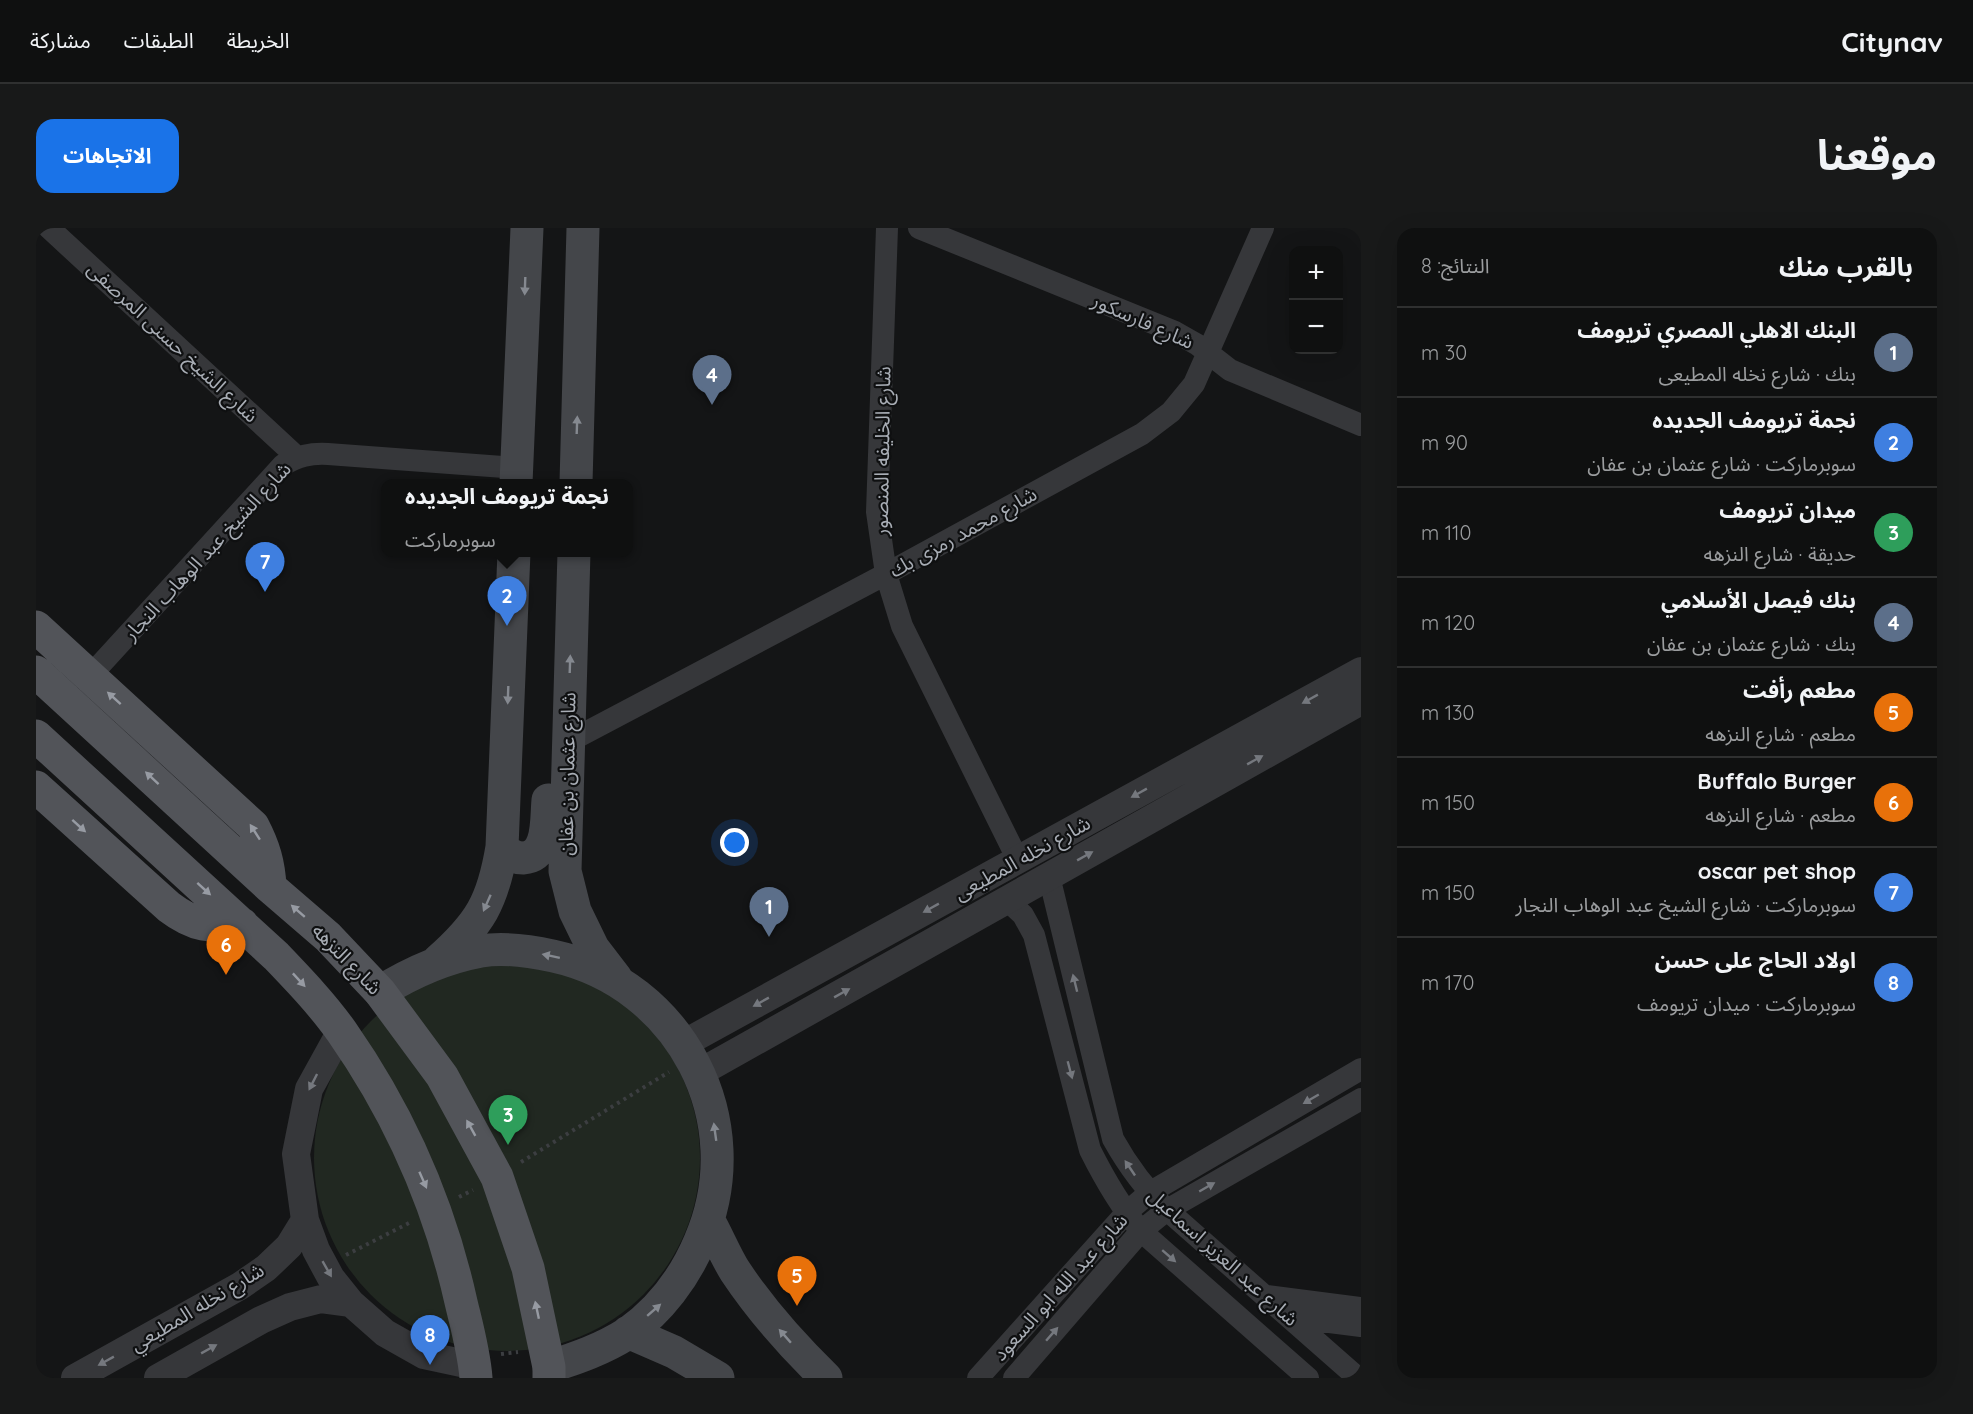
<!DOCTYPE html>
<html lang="ar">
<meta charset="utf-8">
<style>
:root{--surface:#0f1010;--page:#181919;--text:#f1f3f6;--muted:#9b9d9f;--line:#2f3030;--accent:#1a73e8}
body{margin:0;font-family:Quicksand,"Noto Sans Arabic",sans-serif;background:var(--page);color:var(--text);direction:rtl}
.controls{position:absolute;right:18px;top:18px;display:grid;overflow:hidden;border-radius:12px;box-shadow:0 6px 24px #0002}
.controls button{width:54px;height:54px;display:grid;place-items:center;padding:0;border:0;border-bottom:2px solid var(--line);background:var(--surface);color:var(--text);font:30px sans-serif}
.you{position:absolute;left:699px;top:615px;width:21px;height:21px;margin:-15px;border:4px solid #fff;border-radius:50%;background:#1a73e8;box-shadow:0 0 0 9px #1a73e833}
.badge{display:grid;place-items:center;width:39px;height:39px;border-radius:50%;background:var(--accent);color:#fff;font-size:20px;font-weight:700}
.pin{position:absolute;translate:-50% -50px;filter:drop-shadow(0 2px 3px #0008)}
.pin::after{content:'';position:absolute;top:32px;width:21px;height:18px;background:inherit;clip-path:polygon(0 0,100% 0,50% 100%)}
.popup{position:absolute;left:345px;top:251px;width:252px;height:78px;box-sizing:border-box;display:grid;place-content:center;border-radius:12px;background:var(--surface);filter:drop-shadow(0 2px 4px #0005);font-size:20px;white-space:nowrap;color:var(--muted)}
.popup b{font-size:22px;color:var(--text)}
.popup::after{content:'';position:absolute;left:50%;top:100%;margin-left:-12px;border:12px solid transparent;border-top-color:var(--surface)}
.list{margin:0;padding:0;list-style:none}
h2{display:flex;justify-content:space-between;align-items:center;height:78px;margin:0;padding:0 24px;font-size:26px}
h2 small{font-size:20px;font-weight:400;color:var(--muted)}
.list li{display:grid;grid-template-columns:39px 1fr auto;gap:18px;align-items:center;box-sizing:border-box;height:90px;padding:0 24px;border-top:2px solid var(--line)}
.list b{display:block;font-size:22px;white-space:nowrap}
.list p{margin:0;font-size:20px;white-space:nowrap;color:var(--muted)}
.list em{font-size:20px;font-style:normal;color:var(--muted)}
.map{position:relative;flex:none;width:1325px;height:1150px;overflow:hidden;direction:ltr;border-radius:18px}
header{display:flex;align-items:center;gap:36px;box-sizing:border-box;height:84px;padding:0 30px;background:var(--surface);border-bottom:2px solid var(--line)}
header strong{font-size:28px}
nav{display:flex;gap:33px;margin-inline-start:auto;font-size:21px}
.intro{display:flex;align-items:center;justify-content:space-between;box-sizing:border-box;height:144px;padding:0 36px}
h1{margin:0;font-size:42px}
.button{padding:15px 27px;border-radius:18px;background:var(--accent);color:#fff;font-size:21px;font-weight:700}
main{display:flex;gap:36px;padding:0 36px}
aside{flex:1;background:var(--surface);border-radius:18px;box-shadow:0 6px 24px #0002}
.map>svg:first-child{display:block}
.green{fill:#212821}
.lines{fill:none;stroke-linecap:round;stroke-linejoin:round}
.path{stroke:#3c3e41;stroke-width:4;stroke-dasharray:3 4.5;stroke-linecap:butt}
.minor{stroke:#36373a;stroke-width:22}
.tertiary{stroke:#36373a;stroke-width:28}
.secondary{stroke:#44464a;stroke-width:33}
.primary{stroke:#525459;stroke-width:33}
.oneway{fill:#858990}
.oneway2{fill:#979ba3}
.oneway3{fill:#75787e}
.labels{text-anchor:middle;stroke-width:4.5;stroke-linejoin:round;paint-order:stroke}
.street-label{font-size:20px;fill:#a8adb5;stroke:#0f1011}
</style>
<header>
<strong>Citynav</strong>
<nav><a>الخريطة</a><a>الطبقات</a><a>مشاركة</a></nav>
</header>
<div class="intro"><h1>موقعنا</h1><a class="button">الاتجاهات</a></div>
<main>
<aside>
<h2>بالقرب منك<small>النتائج: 8</small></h2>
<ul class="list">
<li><span class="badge" style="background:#5c6f8a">1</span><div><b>البنك الاهلي المصري تريومف</b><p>بنك · شارع نخله المطيعى</p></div><em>30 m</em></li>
<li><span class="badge" style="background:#3f7fe0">2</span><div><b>نجمة تريومف الجديده</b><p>سوبرماركت · شارع عثمان بن عفان</p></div><em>90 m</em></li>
<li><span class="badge" style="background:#2e9e5b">3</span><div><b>ميدان تريومف</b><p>حديقة · شارع النزهه</p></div><em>110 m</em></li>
<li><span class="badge" style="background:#5c6f8a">4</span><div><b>بنك فيصل الأسلامي</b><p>بنك · شارع عثمان بن عفان</p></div><em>120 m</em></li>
<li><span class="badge" style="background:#e8710a">5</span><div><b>مطعم رأفت</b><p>مطعم · شارع النزهه</p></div><em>130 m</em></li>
<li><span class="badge" style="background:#e8710a">6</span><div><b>Buffalo Burger</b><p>مطعم · شارع النزهه</p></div><em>150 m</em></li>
<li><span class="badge" style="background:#3f7fe0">7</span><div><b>oscar pet shop</b><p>سوبرماركت · شارع الشيخ عبد الوهاب النجار</p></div><em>150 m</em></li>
<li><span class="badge" style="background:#3f7fe0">8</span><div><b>اولاد الحاج على حسن</b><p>سوبرماركت · ميدان تريومف</p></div><em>170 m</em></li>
</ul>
</aside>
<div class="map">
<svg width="1325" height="1150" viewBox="0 0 1325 1150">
<rect width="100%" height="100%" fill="#141516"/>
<path class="green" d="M278 930a193 193 0 1 1 386 0a193 193 0 1 1-386 0Z"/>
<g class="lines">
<path class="path" d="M485 934 633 844
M423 969 437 962
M310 1027 373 995
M465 1126 482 1124"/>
<path class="minor" d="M13 0 261 229
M851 0 841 284 850 346 866 398 982 632
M883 0 1139 104 1162 117 1194 142 1325 197
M54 448 247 237C262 228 274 225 292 226L481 240
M532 514 850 346 1106 206 1135 184 1158 156 1227 0
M1013 648 1077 911C1092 938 1108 960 1131 982L1322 1150
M971 672 987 687 998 707 1054 922C1069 952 1084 978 1105 1003L1272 1150
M1231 1068 1325 1080
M1254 1089 1325 1098
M942 1150 1090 985 1113 965 1325 841
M978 1150 1105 1003 1131 982 1325 871"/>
<path class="tertiary" d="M305 803 273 861 260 926 269 992 280 1022 295 1050 315 1075 349 1105 388 1127 439 1138
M647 816 1325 443
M663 845 1325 473
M39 1150 204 1058 230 1040 253 1018 269 992
M122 1150 225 1092 254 1079 285 1071 315 1075"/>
<path class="secondary" d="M480 255 491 0
M540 255 547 0
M538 324 529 643 539 683 557 720 580 750
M466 619C472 626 478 630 487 630 514 628 510 591 512 572
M402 733C444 696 457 674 466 619L478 324
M344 764C376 744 407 730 445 723 468 719 494 723 517 728 645 756 716 893 664 1013 649 1049 624 1082 592 1105 567 1121 541 1130 513 1139
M673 993C682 1009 689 1027 699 1043 725 1082 756 1117 790 1150
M592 1104 638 1124 682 1150"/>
<path class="primary" d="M0 399 217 598C228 619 233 636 234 659
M0 444 234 659 292 709 344 764 406 848 461 949 492 1040 513 1139V1150
M0 508 240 728C263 752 287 777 306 804 364 887 403 975 425 1074 431 1099 438 1124 440 1150
M0 559 133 679C158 698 175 700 206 696"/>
</g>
<defs><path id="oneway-solid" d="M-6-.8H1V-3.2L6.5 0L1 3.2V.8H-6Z" transform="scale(1.5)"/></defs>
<g class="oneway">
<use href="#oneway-solid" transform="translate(489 58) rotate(92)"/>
<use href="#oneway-solid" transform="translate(541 197) rotate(-88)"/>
<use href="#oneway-solid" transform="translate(534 436) rotate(-88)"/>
<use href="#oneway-solid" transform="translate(472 467) rotate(92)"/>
<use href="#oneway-solid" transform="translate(451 675) rotate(114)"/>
<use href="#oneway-solid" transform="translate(515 728) rotate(-168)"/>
<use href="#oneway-solid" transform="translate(679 904) rotate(-98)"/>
<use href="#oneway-solid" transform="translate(618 1082) rotate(-41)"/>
<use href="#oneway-solid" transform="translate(749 1108) rotate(-131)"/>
</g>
<g class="oneway2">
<use href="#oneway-solid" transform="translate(78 470) rotate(-138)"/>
<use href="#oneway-solid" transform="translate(116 550) rotate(-137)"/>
<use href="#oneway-solid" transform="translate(43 598) rotate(42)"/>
<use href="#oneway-solid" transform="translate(219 604) rotate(-123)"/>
<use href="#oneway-solid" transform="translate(168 661) rotate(42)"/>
<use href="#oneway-solid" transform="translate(262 683) rotate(-139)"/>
<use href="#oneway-solid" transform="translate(263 752) rotate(47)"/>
<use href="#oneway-solid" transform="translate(435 900) rotate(-119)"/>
<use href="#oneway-solid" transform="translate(387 952) rotate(66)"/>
<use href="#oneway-solid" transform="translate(501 1082) rotate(-102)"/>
</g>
<g class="oneway3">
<use href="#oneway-solid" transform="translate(1274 471) rotate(151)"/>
<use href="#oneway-solid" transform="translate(1219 532) rotate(-29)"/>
<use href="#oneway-solid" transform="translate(1103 565) rotate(151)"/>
<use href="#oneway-solid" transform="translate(1049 628) rotate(-29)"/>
<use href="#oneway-solid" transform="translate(895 680) rotate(151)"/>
<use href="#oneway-solid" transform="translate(1039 755) rotate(-104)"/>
<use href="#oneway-solid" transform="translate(806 765) rotate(-29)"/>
<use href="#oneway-solid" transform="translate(725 774) rotate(151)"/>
<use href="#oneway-solid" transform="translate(1034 842) rotate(75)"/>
<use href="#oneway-solid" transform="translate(277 854) rotate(117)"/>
<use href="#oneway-solid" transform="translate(1275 871) rotate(150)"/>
<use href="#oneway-solid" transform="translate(1094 940) rotate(-124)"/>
<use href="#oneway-solid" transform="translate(1171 959) rotate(-30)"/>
<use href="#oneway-solid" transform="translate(1133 1028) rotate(41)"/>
<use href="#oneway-solid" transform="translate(291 1041) rotate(60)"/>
<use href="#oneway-solid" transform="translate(1016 1106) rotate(-49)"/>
<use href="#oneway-solid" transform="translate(173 1121) rotate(-29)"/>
<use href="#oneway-solid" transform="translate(70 1133) rotate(151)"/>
</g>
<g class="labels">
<g class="street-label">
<text transform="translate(1107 93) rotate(24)" y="7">شارع فارسكور</text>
<text transform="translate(137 114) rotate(43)" y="7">شارع الشيخ حسنى المرصفى</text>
<text transform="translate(846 223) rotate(-89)" y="7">شارع الخليفه المنصور</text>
<text transform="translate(927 304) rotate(-29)" y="7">شارع محمد رمزى بك</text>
<text transform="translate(171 323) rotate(-47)" y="7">شارع الشيخ عبد الوهاب النجار</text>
<text transform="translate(531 546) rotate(-89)" y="7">شارع عثمان بن عفان</text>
<text transform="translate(986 630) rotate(-29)" y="7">شارع نخله المطيعى</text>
<text transform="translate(311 731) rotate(46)" y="7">شارع النزهه</text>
<text transform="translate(1187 1029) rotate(42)" y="7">شارع عبد العزيز اسماعيل</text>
<text transform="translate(1024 1059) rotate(-48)" y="7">شارع عبد الله ابو السعود</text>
<text transform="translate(161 1079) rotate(-31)" y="7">شارع نخله المطيعي</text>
</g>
</g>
</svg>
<div class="controls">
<button>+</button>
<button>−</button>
</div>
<div class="you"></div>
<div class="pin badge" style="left:733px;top:709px;background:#5c6f8a">1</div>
<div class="pin badge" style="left:471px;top:398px;background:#3f7fe0">2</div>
<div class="popup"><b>نجمة تريومف الجديده</b>سوبرماركت</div>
<div class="pin badge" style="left:472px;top:917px;background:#2e9e5b">3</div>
<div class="pin badge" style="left:676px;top:177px;background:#5c6f8a">4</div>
<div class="pin badge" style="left:761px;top:1078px;background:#e8710a">5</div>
<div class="pin badge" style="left:190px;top:747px;background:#e8710a">6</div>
<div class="pin badge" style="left:229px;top:364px;background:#3f7fe0">7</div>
<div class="pin badge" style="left:394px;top:1137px;background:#3f7fe0">8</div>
</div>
</main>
